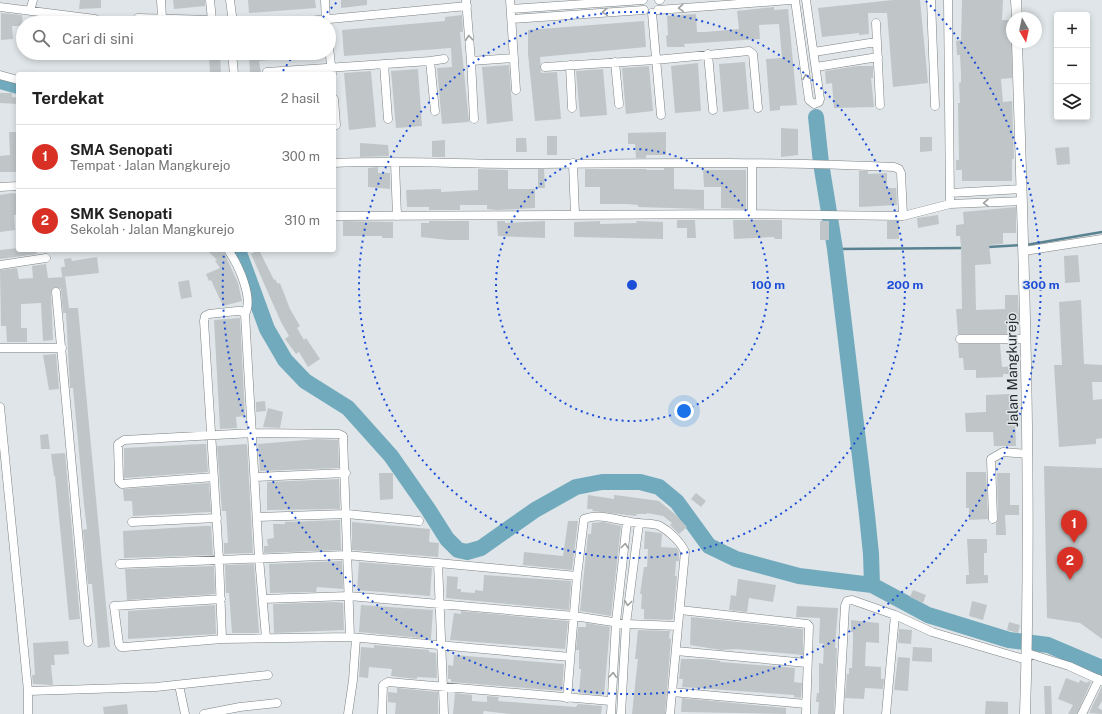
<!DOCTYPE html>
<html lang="id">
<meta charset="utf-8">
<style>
:root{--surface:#fff;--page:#f6f6f6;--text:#222;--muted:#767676;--line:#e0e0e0;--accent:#d93025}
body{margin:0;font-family:"Public Sans",sans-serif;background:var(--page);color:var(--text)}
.controls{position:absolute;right:12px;top:12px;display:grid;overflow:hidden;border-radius:4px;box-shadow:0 2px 6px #0003}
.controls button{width:36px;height:36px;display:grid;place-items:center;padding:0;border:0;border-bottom:1px solid var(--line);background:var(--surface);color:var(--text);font:20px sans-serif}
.compass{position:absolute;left:1006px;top:12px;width:36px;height:36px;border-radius:50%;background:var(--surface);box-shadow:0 2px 6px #0003;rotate:171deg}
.you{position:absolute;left:684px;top:411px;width:14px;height:14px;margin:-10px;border:3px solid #fff;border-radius:50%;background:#1a73e8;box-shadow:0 0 0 6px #1a73e833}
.badge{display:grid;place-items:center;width:26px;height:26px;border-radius:50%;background:var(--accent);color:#fff;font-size:13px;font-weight:700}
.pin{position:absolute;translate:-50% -33px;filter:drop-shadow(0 1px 2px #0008)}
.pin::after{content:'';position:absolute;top:21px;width:14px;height:12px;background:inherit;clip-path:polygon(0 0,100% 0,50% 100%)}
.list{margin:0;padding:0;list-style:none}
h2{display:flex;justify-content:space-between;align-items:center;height:52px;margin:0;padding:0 16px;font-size:17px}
h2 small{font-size:13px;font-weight:400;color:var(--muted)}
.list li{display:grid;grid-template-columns:26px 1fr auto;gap:12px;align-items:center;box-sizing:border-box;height:64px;padding:0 16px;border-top:1px solid var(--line)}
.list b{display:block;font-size:15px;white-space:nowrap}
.list p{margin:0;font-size:13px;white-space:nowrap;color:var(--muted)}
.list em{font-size:13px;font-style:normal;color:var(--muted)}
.icon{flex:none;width:22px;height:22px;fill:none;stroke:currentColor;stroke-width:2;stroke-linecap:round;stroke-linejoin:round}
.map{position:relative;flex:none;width:1102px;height:714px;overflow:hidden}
.search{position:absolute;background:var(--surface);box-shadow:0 2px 6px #0003;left:16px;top:16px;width:320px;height:44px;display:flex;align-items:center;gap:10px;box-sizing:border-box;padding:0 14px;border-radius:22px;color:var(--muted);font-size:15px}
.panel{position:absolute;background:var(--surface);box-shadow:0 2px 6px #0003;left:16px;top:72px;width:320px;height:180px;border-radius:4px}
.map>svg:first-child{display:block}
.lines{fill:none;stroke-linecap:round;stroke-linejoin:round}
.stream{stroke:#5a8391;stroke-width:2.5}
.river{stroke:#71aabd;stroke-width:16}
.building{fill:#c0c6c8}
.minor-casing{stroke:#7c8284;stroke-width:9}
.tertiary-casing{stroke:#7c8284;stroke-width:11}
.minor{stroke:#fff;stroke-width:8}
.tertiary{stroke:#fff;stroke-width:10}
.oneway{stroke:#9d9f9f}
.ring{fill:none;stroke:#1d4ed8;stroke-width:2;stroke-dasharray:2 4}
.labels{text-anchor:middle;stroke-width:3;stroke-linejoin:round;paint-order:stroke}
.street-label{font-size:14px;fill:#26292a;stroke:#dfe5e8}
.centre{fill:#1d4ed8;stroke:#dfe5e8;stroke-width:2}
.ring-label{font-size:12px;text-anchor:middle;font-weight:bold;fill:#1d4ed8;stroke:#dfe5e8;stroke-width:3;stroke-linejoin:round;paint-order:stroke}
</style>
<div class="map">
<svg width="1102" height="714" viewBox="0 0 1102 714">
<rect width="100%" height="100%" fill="#dfe5e8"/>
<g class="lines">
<path class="stream" d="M1026 245 1102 232
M988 247 1021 245
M835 249 963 248"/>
<path class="river" d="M0 81 18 86
M816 117 821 163 835 249 867 515 871 554 872 585
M238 250 267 329 285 360 305 381 348 408 391 456 428 509 447 539 458 550 467 552 481 548 535 510 576 487 602 482H640L659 487 677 502 709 546 736 559 799 576 872 585 928 615 1009 640 1048 645 1102 668"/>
</g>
<path class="building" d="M80 0H101V8L79 9Z
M173 0H205V6L174 9Z
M248 0H315L316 8 249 13Z
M341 0H367V5L341 8Z
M893 0H920L928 83 893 87 887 13H868L869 34 859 35V33L822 37 818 8Z
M962 0H1003L1002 20H1011L1012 22V78L1001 79 1003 102 1012 101 1014 159H1012V181H962V170H956V160H959L958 103H960L959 83 961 82V73L960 55H957L956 41 961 40Z
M774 7V10L788 9 797 105 780 106V110L770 111 766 59 782 58 779 24 759 25 760 39 684 44 685 47H667L666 36 668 35 667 16 696 14 697 32H705L739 29 737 11Z
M1 13 22 15 23 26H12L13 39 1 40Z
M462 15 463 32H460L469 122 442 124 437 68 452 67 451 48 344 56 342 30 445 21V17Z
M644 21 646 47 540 57 541 73 557 72 561 119 535 121 528 54V30Z
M209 53H220L221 74H210Z
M249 53H290V58L259 61 261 74H250Z
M745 62 749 109 723 112 719 64Z
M698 63 701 111 675 113 671 66Z
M509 65 513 121 487 124 482 67Z
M649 66 653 111 626 114 622 68Z
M857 66H873V78H871L874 107 834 108 832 83 826 84 825 71Z
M418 69 422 126 396 128 391 71Z
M603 69 607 115 580 117 576 71Z
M371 71 376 127 349 130 344 73Z
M0 93H12V97L18 98V104L0 103Z
M781 128 798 129V155L781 157Z
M9 132H18V172H0V156L10 155Z
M666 132V155H646V158H636L635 144H628V133Z
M547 136H557V155H547Z
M920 137H932V151L920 152Z
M516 138H526L527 152H516Z
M445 140V157H432V141Z
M360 143 388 145 389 156 360 157Z
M1069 147 1070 164 1057 165 1055 148Z
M378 167V173H390V189L368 187V168Z
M664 168H674V189L704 190V209L638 207V205L627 204H600V187H585V169H646L647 170H664Z
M478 169 508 170V189H535V208L497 210 487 209V205H460V210H429V207H407L406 190 441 189V192L478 190Z
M538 169H544L545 188H538Z
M703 170H746V209L721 208V187H704Z
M859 171H868V174L887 173V188H896L897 205 859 207Z
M12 193 18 194V215H14L15 230 0 232V195Z
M1016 207V233H1003V244L989 245 991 264 975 265 976 310 1005 309V295H1018L1019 323H1007V334H958L956 309H962L961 246 960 236H956V225L964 224 963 212Z
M938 215 939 224 918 228 917 218Z
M677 220H695L696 238H687V228H677Z
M733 220H782V239H775L774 237 734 239Z
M343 221 393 222V238H382V236H343Z
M429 221H469V240H448L421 237V223H429Z
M497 221H505V223L545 221V238L498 236Z
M600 221V224L637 223 636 221 663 222V239L574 237V222Z
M820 221H829V240H820Z
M887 221H899V239H887Z
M18 248V250H36L37 254 0 259V250Z
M207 250H223L238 283 242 301 223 306 211 280 209 281 206 274 220 268 215 261 217 260Z
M259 250 274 280 275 279 278 284 280 283 290 309 300 326 297 328 304 340 306 338 320 359 308 367 299 352 296 354 285 339 289 336 281 322 251 254Z
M1078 255 1080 282 1065 283 1064 256Z
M97 257 99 273 62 277 61 267H65L64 259 71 258 72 261Z
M46 264 48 278 65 277 69 308H78L110 647 98 648 92 584H88L83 530 87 529 84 505 73 388H70L66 313H63L61 289 55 287 51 292 53 340 43 341 41 303 21 304V328H27V342H7L6 326H1L0 270 17 268 19 279 33 278 32 266Z
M189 280 192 297 181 299 178 282Z
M1081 300 1084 364 1102 365V382H1092L1093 400 1102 399V438L1096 439V444L1059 447 1054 365H1062L1059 302Z
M240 318 245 416 236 417 237 428 220 429 214 320Z
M958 344H1000L1002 367 1017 366 1018 374H1003V377L976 378V370H964L963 358H959Z
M56 354 59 389 49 390 43 355Z
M1011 394 1012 412H1015L1016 446H994L993 432H966L965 413 986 412V395Z
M265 401 266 411 256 412V402Z
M268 408 283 412 280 428 263 427Z
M48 434 50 449H41L40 435Z
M317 439 338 440 339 468 260 471 258 444Z
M203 444H206L208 472 124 478V448Z
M247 444 253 553 224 554V543H228L226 511H222L217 446Z
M65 453 80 619 69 620 55 476H54L51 454Z
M1044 466 1102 468V639L1080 623 1047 618Z
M966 472H986L988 519 969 520V508H966Z
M379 473H393V499L380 500Z
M997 473H1010V505H1019V515H1005L1006 535H996V524L998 519Z
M339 479 340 509 267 510V482Z
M209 483 211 512 133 516 132 501H124L123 489Z
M696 493 706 501 701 507 691 499Z
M588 495 614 499V495L623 496 659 501 676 515 687 527 679 534 670 525 672 523 663 516 647 513V514H637L636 516 592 511 593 509H587Z
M340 520 341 550 264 553V546H268L267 539 274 538 273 524H285V522Z
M568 521H578L572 570 523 565 524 552 563 556Z
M352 522 430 529 429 542 439 543 438 557 352 550Z
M603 522 621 526 611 616 580 611 588 534H591L592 523Z
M204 526H211L213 555 124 558 123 531Z
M645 531 660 533 662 534 661 547 677 548 679 553V561H676L675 576H677L673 619 670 620 644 619V609H641L642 594H640L644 567H647L648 549H644Z
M967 539H987V553H984V575H988V583L966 584V575H969Z
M342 561 343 589 317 587 316 592 270 593 269 564Z
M359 562 432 568 430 596 357 590Z
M254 564 259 633H232L229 593H226L225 565Z
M214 566 215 594 127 600 125 569Z
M484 575 571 581 569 610 446 598 447 576 458 577 457 589H461V592L475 593V590L483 591Z
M738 579 776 585 773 602 749 598 747 612 729 610 731 595 736 596Z
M913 590 926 595 923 603 910 597Z
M972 601 987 605 983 620 969 616Z
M336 602 343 603 344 630 274 633 273 604Z
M215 605 216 634 128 639V611Z
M361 605 433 610 431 639 359 632Z
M797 606 838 608 835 648H837L834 714H818L819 702H816L817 693H819V663L823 664 824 644 819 643 820 618 796 617Z
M461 611 568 621 565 649 450 640 454 613 461 614Z
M691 617 803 629V655L736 649 721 650 690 645Z
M851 620 879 623V643L866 642 865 666 881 667V679H884L883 689 865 688 864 699 845 698 847 674H849V668H852L853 641V632H851Z
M1009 622 1020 625 1018 633 1007 630Z
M586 623 610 627 604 695 579 693 581 669H579V650H576L578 627H586Z
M899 629 912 630 911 644 898 643Z
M638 630 670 631 669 638 671 639 665 714H632L636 676 638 659H635Z
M68 641 69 654 54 655 55 665H51L53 685 33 684 32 675H35L33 643Z
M374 645 429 650V652L436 653 437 678 417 677V679L398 677 391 676 392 669 369 667 368 678 359 677 361 647 374 648Z
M913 647 932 648V662L912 661Z
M454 655 564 664 562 691 451 682V679H448V665L453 666Z
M898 657 910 658 908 691 894 690Z
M681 659H703L720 661V662L795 668 794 682 802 683 801 698 794 697V695L682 687 683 679H679Z
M1066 678 1079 683 1080 680 1087 683 1088 681 1091 682 1077 714H1068L1073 705 1058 699Z
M1044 686H1051L1052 714H1045Z
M1102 686V701L1098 708 1102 710V714L1089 713Z
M397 688 438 692V714H395L396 703 388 702V692L397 693Z
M455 693 472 695V701L487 702V696L499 697 498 701 576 707 578 704 602 706 601 714H511L484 711 483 714H453Z
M682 698 786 708V714L681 712Z
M986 701 1008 702V714H985Z
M127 704 128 714H104L103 707Z"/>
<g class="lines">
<g class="minor-casing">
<path id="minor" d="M161 0 162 18
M210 0 212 20
M230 0 233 23
M325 0 326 23
M466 0 471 61 514 58
M510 0 516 90
M659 0H660
M795 0 809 100 814 104 819 102 820 99 806 0
M931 0 935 106
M948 0 950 204
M0 7 95 19
M511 9 643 0
M658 10 790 0
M30 11 33 0
M652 13 661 115
M138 18 212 20 220 23
M512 19 644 10
M287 23 467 6
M876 23 880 105
M329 47 332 74
M814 52 876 42
M232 53 234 74
M708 54 713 110
M430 61 444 59
M471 61 474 119
M615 62 619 104
M384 64 388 119
M570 65 572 108
M545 67 655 60 749 51 753 54 758 108
M816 67 878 57
M267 72 430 61 435 111
M0 75 18 80
M334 99 336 125
M334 163C396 160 459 164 522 164 646 163 770 161 894 167L899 169 901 173 903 216
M395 163 397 216
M573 163 575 215
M0 187 18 186
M950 193 1022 189
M752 214V165
M334 216 752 214 903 216 950 204 1022 201
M228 250C238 264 254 298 245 314
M1024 251 1102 239
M0 265 46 258
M56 292 88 642
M960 339H1025
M0 348H62
M0 407 28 691V714
M214 477 122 484 119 481 118 444 124 440 253 433 339 434 343 436 350 637 222 639 125 647H121L119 644 114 606 221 599
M255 477 346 473
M257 517 347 514 419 521
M993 519 991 459 1003 452 1028 454
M132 522 217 518
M438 563 577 576
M120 564 346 555 438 563 444 714
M263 599 349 596 574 616 626 624 678 626 685 552C681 542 669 531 660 526 653 523 645 524 638 523 621 522 601 512 584 519L577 576 567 698
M680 610 807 624 809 626 806 714
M350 637 570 657
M222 639 219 559 204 321 205 316 209 314 237 311H241L245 314 259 558 266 638
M676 651 807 663
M1027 653 1069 666 1102 681
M179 685 185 714
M28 691 156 687 268 675
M672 692 806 704
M204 714 240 707 277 703
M348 714 353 680 356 638
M382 714 383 685 388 682 611 701
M611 714 616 622 627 521
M621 714 626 624 639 523
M670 714 678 626
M839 714 845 606 847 601 852 600 895 615 932 632 1027 660
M886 714 895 615
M1082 714 1099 679"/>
</g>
<g class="tertiary-casing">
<path id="tertiary" d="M1016 0 1017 18
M1017 42C1024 266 1032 490 1025 714"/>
</g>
<use href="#minor" class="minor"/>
<use href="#tertiary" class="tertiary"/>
</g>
<defs><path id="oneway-chevron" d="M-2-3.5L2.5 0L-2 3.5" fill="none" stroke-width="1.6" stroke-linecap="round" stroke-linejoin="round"/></defs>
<g class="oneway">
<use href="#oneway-chevron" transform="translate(681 8) rotate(176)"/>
<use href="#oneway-chevron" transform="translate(605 12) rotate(176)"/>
<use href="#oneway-chevron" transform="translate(469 38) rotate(-95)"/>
<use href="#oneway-chevron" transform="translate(806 77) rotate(-99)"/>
<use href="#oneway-chevron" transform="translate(986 203) rotate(178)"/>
<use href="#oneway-chevron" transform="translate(625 546) rotate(-83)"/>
<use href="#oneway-chevron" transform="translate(628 603) rotate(97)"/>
<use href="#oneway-chevron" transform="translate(613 675) rotate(-87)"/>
</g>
<g class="ring">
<circle cx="632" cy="285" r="136"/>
<circle cx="632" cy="285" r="273"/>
<path d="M283 71A409 409 0 0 1 295 53M319 22A409 409 0 0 1 338 1M926 1A409 409 0 1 1 224 253"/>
</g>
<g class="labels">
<g class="street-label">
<text transform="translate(1012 370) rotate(-91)" y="5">Jalan Mangkurejo</text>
</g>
</g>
<circle cx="632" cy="285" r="6" class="centre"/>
<g class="ring-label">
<text x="768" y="289">100 m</text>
<text x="905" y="289">200 m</text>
<text x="1041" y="289">300 m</text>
</g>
</svg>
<div class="controls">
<button>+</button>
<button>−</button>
<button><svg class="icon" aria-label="layers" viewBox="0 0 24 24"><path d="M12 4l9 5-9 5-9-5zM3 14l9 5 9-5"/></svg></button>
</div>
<svg class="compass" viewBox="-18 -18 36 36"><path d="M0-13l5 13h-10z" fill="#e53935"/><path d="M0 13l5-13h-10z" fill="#767676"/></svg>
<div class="you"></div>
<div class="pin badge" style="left:1074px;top:543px">1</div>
<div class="pin badge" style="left:1070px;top:580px">2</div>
<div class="search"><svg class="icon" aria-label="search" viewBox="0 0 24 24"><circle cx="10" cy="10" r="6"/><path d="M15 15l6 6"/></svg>Cari di sini</div>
<section class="panel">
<h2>Terdekat<small>2 hasil</small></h2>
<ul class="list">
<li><span class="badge">1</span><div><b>SMA Senopati</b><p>Tempat · Jalan Mangkurejo</p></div><em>300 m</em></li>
<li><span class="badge">2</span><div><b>SMK Senopati</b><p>Sekolah · Jalan Mangkurejo</p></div><em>310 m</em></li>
</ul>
</section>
</div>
